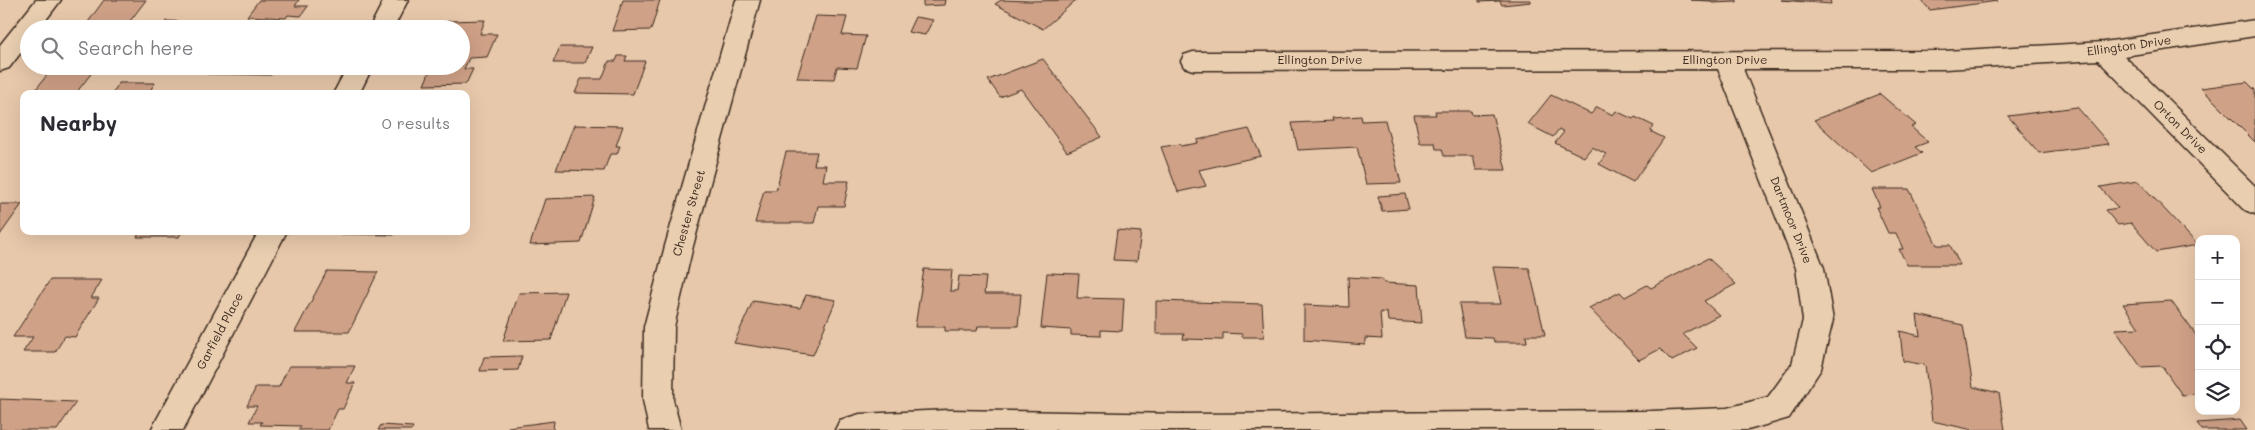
<!DOCTYPE html>
<meta charset="utf-8">
<style>
:root{--surface:#fff;--page:#f2f2f3;--text:#2b2b33;--muted:#7c7c81;--line:#e1e1e2}
body{margin:0;font-family:Mali,sans-serif;background:var(--page);color:var(--text)}
.controls{position:absolute;right:15px;bottom:15px;display:grid;overflow:hidden;border-radius:10px;box-shadow:0 5px 20px #0002}
.controls button{width:45px;height:45px;display:grid;place-items:center;padding:0;border:0;border-bottom:1px solid var(--line);background:var(--surface);color:var(--text);font:25px sans-serif}
.list{margin:0;padding:0;list-style:none}
h2{display:flex;justify-content:space-between;align-items:center;height:65px;margin:0;padding:0 20px;font-size:21px}
h2 small{font-size:16px;font-weight:400;color:var(--muted)}
.icon{flex:none;width:28px;height:28px;fill:none;stroke:currentColor;stroke-width:2;stroke-linecap:round;stroke-linejoin:round}
.map{position:relative;flex:none;width:2255px;height:430px;overflow:hidden}
.search{position:absolute;background:var(--surface);box-shadow:0 5px 20px #0002;left:20px;top:20px;width:450px;height:55px;display:flex;align-items:center;gap:12px;box-sizing:border-box;padding:0 18px;border-radius:28px;color:var(--muted);font-size:19px}
.panel{position:absolute;background:var(--surface);box-shadow:0 5px 20px #0002;left:20px;top:90px;width:450px;height:145px;border-radius:10px}
.map>svg:first-child{display:block}
.building{fill:#cfa187;stroke:#3b2a1e}
.lines{fill:none;stroke-linecap:round;stroke-linejoin:round}
.minor-casing{stroke:#3b2a1e;stroke-width:3}
.minor{fill:#e9ceb0;fill-rule:evenodd}
.labels{text-anchor:middle;stroke-width:4;stroke-linejoin:round;paint-order:stroke}
.street-label{font-size:12px;fill:#3b2a1e;stroke:#e9ceb0}
</style>
<div class="map">
<svg width="2255" height="430" viewBox="0 0 2255 430">
<rect width="100%" height="100%" fill="#e8c8ab"/>
<filter id="ink" filterUnits="userSpaceOnUse"><feTurbulence type="fractalNoise" baseFrequency=".02" numOctaves="2"/><feDisplacementMap in="SourceGraphic" scale="10" xChannelSelector="R" yChannelSelector="G"/><feConvolveMatrix kernelMatrix="1 2 1 2 8 2 1 2 1" color-interpolation-filters="sRGB"/></filter>
<g filter="url(#ink)">
<path class="building" d="M104 0H146L124 29H83Z
M259 0H299L295 6H308L301 16 288 15 286 18 247 16Z
M623 0H660L651 30 612 31Z
M923 0H945L944 5 923 6Z
M1001 0 1029 1 1076 0 1043 29 995 4Z
M1479 0H1531V2L1502 5 1500 1 1479 2Z
M1690 0H1737V2L1712 3 1711 1Z
M1781 0H1830L1831 4Z
M1921 0H1996L1998 1 1930 10Z
M816 16 847 17 842 35 866 36 857 68 837 67 834 79 797 78Z
M915 17 933 20 925 35 908 32Z
M485 20 480 34H497L487 57 469 58 464 69H473L466 84 424 85 432 66H461V29H444L448 21Z
M166 21 196 22 191 29H160Z
M560 47H592L585 63H553Z
M618 56H627L625 61H645L633 94 575 93 581 79H602L609 61H616Z
M1043 59 1102 137 1067 152 1021 89 1000 97 988 80Z
M54 66H97L76 93H33Z
M212 66H276L271 75 207 74Z
M2247 82 2255 90V142L2201 88Z
M119 83H155L148 94H112Z
M1880 94 1916 125 1911 127 1928 142 1915 147 1922 153 1871 173 1814 120Z
M1551 95 1591 114 1597 107 1613 115 1616 111 1633 119 1635 117 1654 126 1650 131 1664 138 1633 182 1599 164 1606 154 1592 147 1584 157 1555 143 1564 132 1559 129 1553 137 1528 124Z
M2077 107 2109 144 2039 153 2008 116Z
M1435 111H1471L1472 115 1492 114 1506 170H1476L1473 156H1444L1442 149H1436L1435 143H1420L1414 115H1436Z
M1361 116 1362 121 1385 120 1401 183 1366 184 1357 147 1298 150 1292 123 1333 121 1332 118Z
M574 125 623 126 616 146H620L617 154H610L604 171 556 170Z
M1249 129 1261 156 1199 170 1206 186 1178 192 1161 147 1180 144 1181 146 1198 143 1197 140Z
M786 152H817L814 165H826L823 181H849L844 206H818L814 223H755L764 190H776Z
M2138 181 2198 245 2156 252 2131 223 2118 225 2105 210 2118 208 2100 187Z
M1872 189H1909L1937 245H1950L1960 265H1907L1899 249H1903L1896 233H1888L1876 207H1880Z
M1405 194 1409 209 1382 211 1378 196Z
M595 197 581 243 530 245 545 199Z
M0 204H22L0 235Z
M1117 230 1141 232 1137 261 1113 260Z
M141 231H182L179 237H137Z
M340 231H396L394 235 338 234Z
M1708 258 1736 284 1704 301 1719 315 1683 334 1697 348 1672 361 1660 349 1639 360 1589 308 1620 292 1625 297 1647 285 1651 288Z
M1493 267 1529 268 1545 335H1526L1527 342H1494L1493 338 1465 337 1459 304H1501Z
M924 269 952 270 950 291H957L959 276 986 277 984 294H1021L1018 326H978L977 331H945V327H915Z
M327 271 378 272 349 332H295Z
M1047 273 1079 274 1077 298 1124 299 1122 331 1101 330V336L1071 335V330L1041 328Z
M1348 277 1382 279 1384 283 1419 285 1422 323 1388 321 1387 313 1380 312 1382 339 1365 338V345L1304 340V305L1349 307Z
M50 280H102L91 298H99L75 337 65 336 55 352H23L33 337H13Z
M566 292 551 340 503 341 519 293Z
M806 295 836 300 813 355 734 343 753 301 800 308Z
M1156 301 1262 304 1264 337H1242V334L1223 333V340L1183 339 1184 334H1156Z
M2171 301 2199 339V394L2182 395 2162 366 2141 367 2115 329 2139 328 2123 304Z
M1917 315 1963 325 1973 387 1999 393 2005 430H1973L1932 421 1925 365 1903 361 1900 331 1920 336Z
M522 356 518 370 480 371 484 357Z
M289 366H355L347 383H355L343 409H338L328 430H298L301 426 260 425 262 422H249L257 406H247L256 387H279Z
M0 399 76 402 57 430H0Z
M2240 420 2247 430H2202L2197 423Z
M554 421 553 430H507L508 427Z
M381 425 413 427 412 430H378Z"/>
<g class="lines">
<g class="minor-casing">
<path id="minor" d="M36 0H61L39 29H29V42L9 68 0 71V45Z
M384 0H408L393 29H369Z
M736 0H760L693 246 674 327 673 400 681 430H649L643 400 644 327 665 246Z
M2255 20V36L2124 56 2255 186V214L2245 210 2098 60 1945 69H1743L1824 268 1833 320 1821 369 1789 418 1748 430H835L840 420 860 414 948 410 1180 414 1651 411 1727 408 1768 397 1792 364 1803 320 1796 268 1718 69 1193 70 1184 67 1181 61 1184 55 1193 52 1945 51 2104 42Z
M348 66H373L359 94H333Z
M259 231H287L183 430H151Z"/>
</g>
<use href="#minor" class="minor"/>
</g>
</g>
<g class="labels">
<g class="street-label">
<text transform="translate(2129 46) rotate(-8)" y="4">Ellington Drive</text>
<text x="1320" y="64">Ellington Drive</text>
<text x="1725" y="64">Ellington Drive</text>
<text transform="translate(2180 127) rotate(45)" y="4">Orton Drive</text>
<text transform="translate(689 213) rotate(-74)" y="4">Chester Street</text>
<text transform="translate(1791 220) rotate(68)" y="4">Dartmoor Drive</text>
<text transform="translate(220 331) rotate(-62)" y="4">Garfield Place</text>
</g>
</g>
</svg>
<div class="controls">
<button>+</button>
<button>−</button>
<button><svg class="icon" aria-label="locate" viewBox="0 0 24 24"><circle cx="12" cy="12" r="6"/><path d="M12 2v4M12 18v4M2 12h4M18 12h4"/></svg></button>
<button><svg class="icon" aria-label="layers" viewBox="0 0 24 24"><path d="M12 4l9 5-9 5-9-5zM3 14l9 5 9-5"/></svg></button>
</div>
<div class="search"><svg class="icon" aria-label="search" viewBox="0 0 24 24"><circle cx="10" cy="10" r="6"/><path d="M15 15l6 6"/></svg>Search here</div>
<section class="panel">
<h2>Nearby<small>0 results</small></h2>
<ul class="list">
</ul>
</section>
</div>
